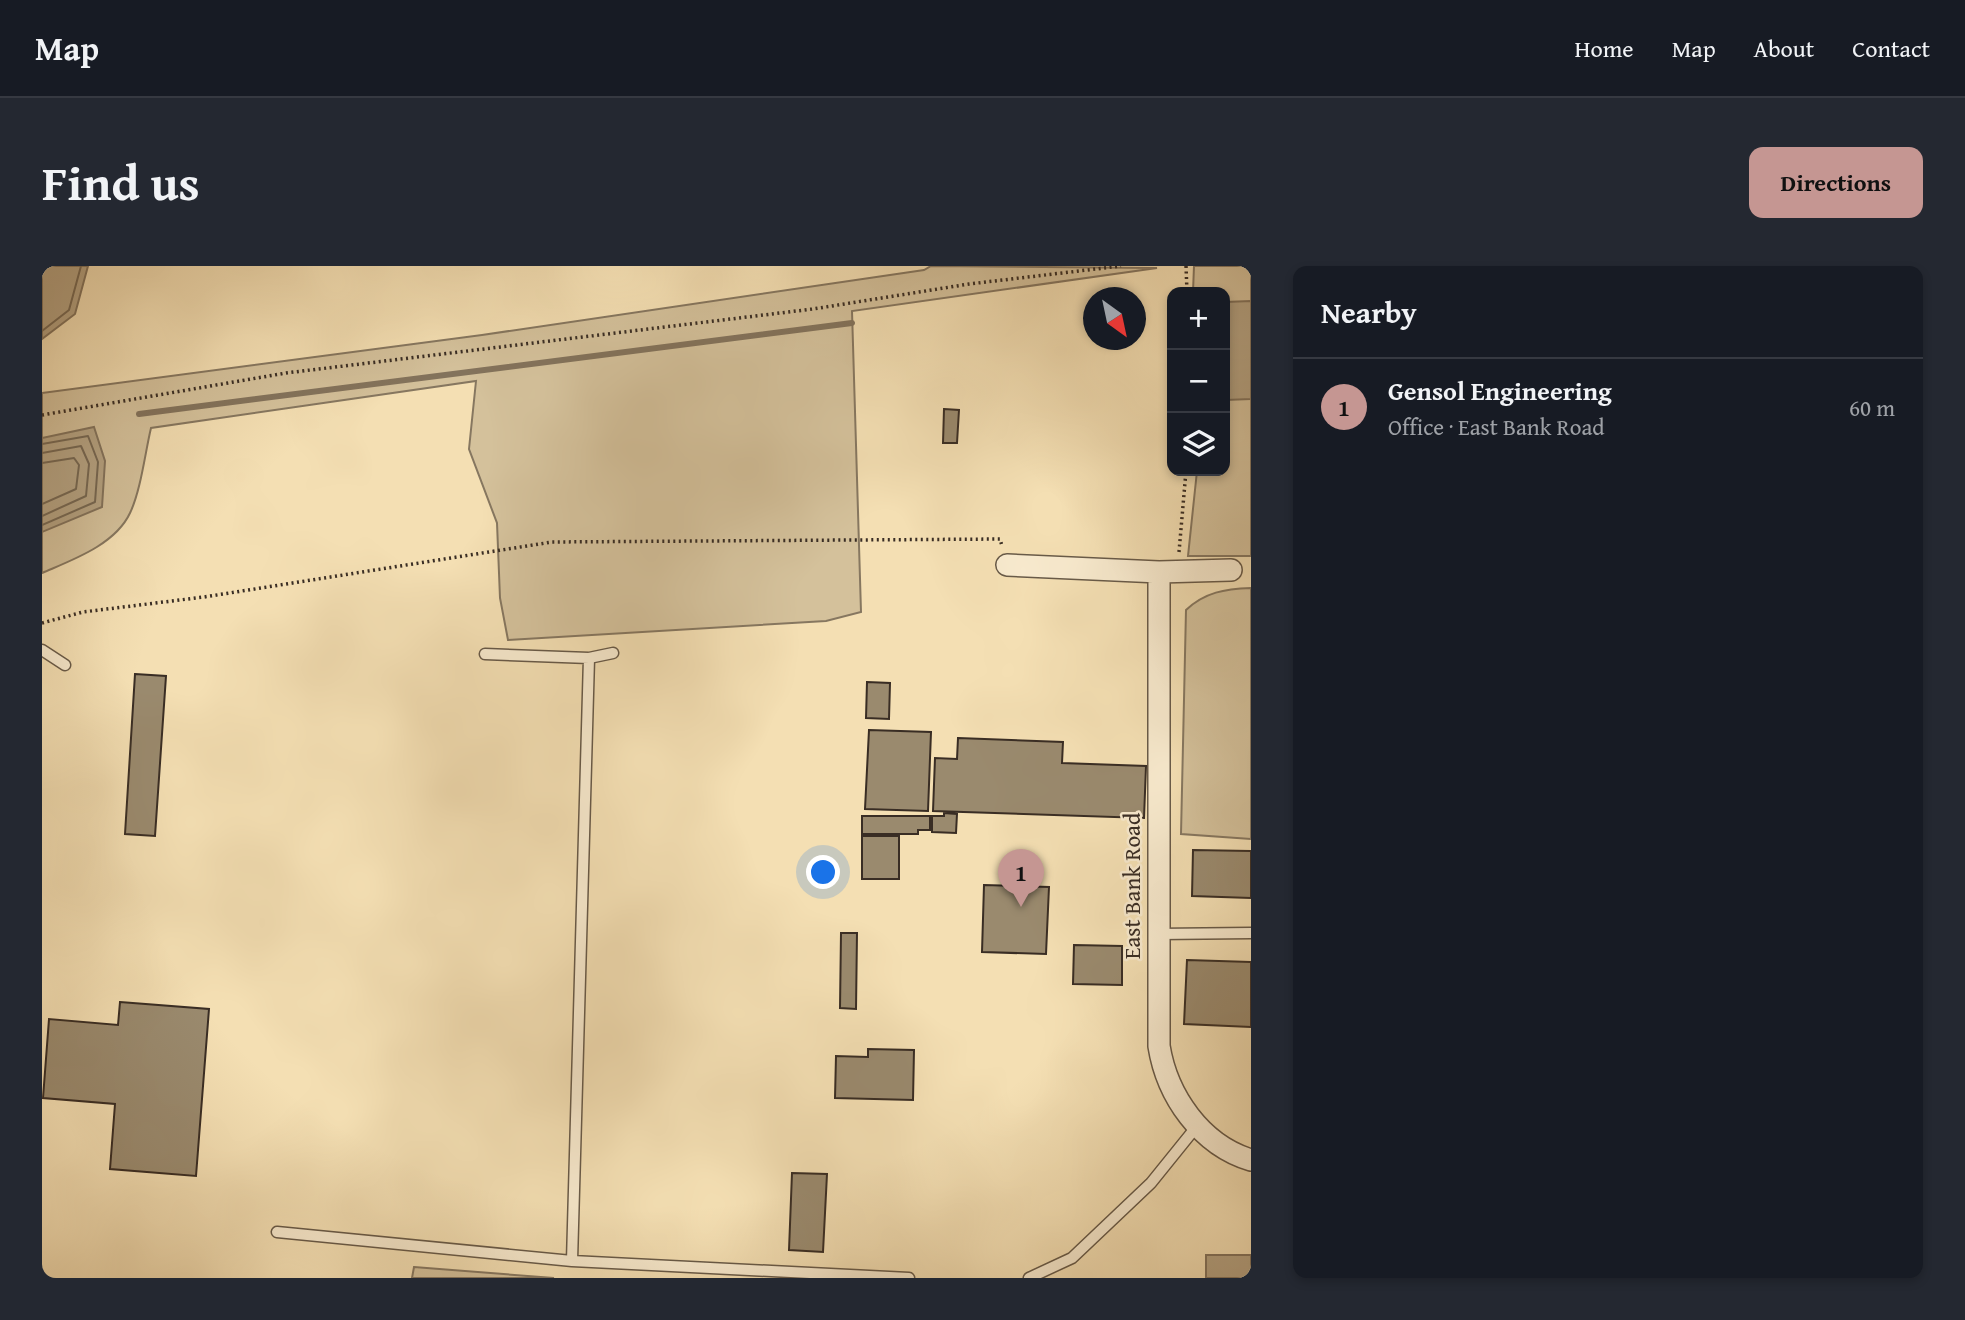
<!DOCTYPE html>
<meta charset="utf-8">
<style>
:root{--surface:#171b24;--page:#242831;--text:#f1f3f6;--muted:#9ea1a6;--line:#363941;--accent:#c59692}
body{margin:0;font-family:"Gentium Book Plus",serif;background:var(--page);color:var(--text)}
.controls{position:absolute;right:21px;top:21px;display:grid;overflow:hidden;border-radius:14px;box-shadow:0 4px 10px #0003}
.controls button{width:63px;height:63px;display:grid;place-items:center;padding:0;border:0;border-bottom:2px solid var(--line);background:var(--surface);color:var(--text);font:35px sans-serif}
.compass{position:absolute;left:1041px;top:21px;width:63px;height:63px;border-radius:50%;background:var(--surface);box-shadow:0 4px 10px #0003;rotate:147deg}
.you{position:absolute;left:782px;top:607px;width:24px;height:24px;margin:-18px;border:5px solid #fff;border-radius:50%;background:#1a73e8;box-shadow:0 0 0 10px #1a73e833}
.badge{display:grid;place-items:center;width:46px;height:46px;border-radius:50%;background:var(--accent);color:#111;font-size:23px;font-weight:700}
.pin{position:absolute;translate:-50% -58px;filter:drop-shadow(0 2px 4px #0008)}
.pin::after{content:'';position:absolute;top:37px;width:24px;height:21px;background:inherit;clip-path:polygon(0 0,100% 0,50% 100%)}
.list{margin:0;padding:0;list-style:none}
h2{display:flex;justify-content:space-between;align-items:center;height:91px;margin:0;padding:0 28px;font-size:30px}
h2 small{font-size:23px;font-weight:400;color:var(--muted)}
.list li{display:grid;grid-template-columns:46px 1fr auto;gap:21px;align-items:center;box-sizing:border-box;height:98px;padding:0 28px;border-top:2px solid var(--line)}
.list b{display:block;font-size:26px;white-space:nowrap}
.list p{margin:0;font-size:23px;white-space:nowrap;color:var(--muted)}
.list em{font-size:23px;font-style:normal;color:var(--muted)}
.icon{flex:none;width:38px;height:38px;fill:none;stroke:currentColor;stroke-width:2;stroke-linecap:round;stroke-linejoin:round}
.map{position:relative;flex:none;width:1209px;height:1012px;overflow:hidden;border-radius:14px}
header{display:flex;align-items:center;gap:42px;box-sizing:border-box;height:98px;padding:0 35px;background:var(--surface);border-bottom:2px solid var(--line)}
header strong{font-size:33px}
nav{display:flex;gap:38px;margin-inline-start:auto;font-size:24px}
.intro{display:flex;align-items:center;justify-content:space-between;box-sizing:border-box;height:168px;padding:0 42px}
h1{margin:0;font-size:49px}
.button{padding:18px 32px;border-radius:14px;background:var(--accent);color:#111;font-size:24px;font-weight:700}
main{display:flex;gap:42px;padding:0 42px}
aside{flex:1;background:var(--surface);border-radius:14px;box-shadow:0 4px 10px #0003}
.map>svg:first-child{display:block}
.green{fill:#d4c19b;stroke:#867760;stroke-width:2}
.water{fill:#b4a282;stroke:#83735c;stroke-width:2}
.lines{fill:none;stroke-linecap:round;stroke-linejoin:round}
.shore{stroke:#766853;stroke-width:2}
.stream{stroke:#83735c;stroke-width:6}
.building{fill:#9a8a6e;stroke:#392d24;stroke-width:2}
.lane-casing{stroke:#685a48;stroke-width:13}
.street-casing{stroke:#685a48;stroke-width:24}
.path{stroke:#392d24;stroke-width:3.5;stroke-dasharray:2 3.5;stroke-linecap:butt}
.lane{stroke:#f8eace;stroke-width:10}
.street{stroke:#f8eace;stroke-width:21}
.labels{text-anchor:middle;stroke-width:5;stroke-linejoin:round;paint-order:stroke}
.street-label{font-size:23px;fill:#392d24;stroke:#f8eace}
</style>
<header>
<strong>Map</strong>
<nav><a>Home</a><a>Map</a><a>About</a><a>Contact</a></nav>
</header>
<div class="intro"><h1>Find us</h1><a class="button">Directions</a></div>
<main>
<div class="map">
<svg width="1209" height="1012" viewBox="0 0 1209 1012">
<rect width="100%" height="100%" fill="#f4dfb3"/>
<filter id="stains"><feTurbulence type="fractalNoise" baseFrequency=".00286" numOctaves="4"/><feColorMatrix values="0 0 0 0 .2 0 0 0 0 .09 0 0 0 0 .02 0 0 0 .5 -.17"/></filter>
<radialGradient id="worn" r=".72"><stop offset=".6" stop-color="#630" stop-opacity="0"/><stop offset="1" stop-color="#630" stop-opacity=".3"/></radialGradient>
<path class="green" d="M889 0 1115 2 810 45 819 346 784 355 466 374 458 332 455 257 427 183 434 115 109 162C103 187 99 224 88 247 73 279 30 294 0 307V127L440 69 882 4Z
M1152 0H1209V290H1146L1155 205H1183V26H1151Z
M1209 322V573L1139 568 1144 344C1163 326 1183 323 1209 322Z
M372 1001 512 1012H370Z"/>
<path class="water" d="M0 0H46L33 48 0 73Z
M1209 35V133L1184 134 1183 36Z
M52 161 63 195 60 241 0 266V172Z
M1164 989H1209V1012H1164Z"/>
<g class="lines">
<path class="shore" d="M0 65 27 44 39 0
M0 178 46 170 56 196 53 236 0 259
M0 187 39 180 47 198 44 230 0 250
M0 197 32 192 37 199 34 223 0 238"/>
<path class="stream" d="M97 148 810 57"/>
</g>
<path class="building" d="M902 143 917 144 915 177H901Z
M93 408 124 410 113 570 83 568Z
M825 416 848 417 847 453 824 452Z
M827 464 889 466 886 545 823 543Z
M916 472 1021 476 1020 497 1104 500 1102 552 891 545 893 492 915 493Z
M902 547 915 548 914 567 890 566V550H902Z
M820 550H888V564H876V568H820Z
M820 570H857V613H820Z
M1151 584 1209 585V632L1150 630Z
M942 619 1007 621 1004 688 940 686Z
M799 667H815L814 743 798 742Z
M1032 679 1080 680V719L1031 718Z
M1145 694 1209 696V761L1142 758Z
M78 736 167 743 154 910 68 903 73 838 1 832 7 753 76 759Z
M826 783 872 784 871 834 793 832 794 790 826 791Z
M750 907 785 908 781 986 747 984Z"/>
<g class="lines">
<g class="lane-casing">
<path id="lane" d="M0 384 23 399
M443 388 547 392 571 387
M1116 668 1209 667
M235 966 530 995 867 1012
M530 995 547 392
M987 1012 1030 992 1109 917 1155 860"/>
</g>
<g class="street-casing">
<path id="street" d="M965 299 1117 306 1189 304
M1117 306V780C1125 830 1159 879 1209 894"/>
</g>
<path class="path" d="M1144 0 1145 26
M0 149 244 107 771 43 927 18 1079 0
M1137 286 1144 205
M0 357 41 346 162 331 510 276 958 273 960 280"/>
<use href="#lane" class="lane"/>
<use href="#street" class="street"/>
</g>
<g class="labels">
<g class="street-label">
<text transform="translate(1090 620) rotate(-90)" y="8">East Bank Road</text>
</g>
</g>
<rect width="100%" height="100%" filter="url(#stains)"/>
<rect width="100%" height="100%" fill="url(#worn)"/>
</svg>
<div class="controls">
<button>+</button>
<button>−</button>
<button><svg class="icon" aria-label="layers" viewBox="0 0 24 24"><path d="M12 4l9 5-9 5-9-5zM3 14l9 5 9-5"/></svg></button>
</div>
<svg class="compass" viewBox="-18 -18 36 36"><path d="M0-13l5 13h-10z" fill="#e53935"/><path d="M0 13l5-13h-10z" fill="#9ea1a6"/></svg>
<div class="you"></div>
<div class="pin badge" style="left:979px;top:641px">1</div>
</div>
<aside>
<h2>Nearby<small></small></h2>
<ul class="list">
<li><span class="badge">1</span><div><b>Gensol Engineering</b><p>Office · East Bank Road</p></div><em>60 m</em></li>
</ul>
</aside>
</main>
